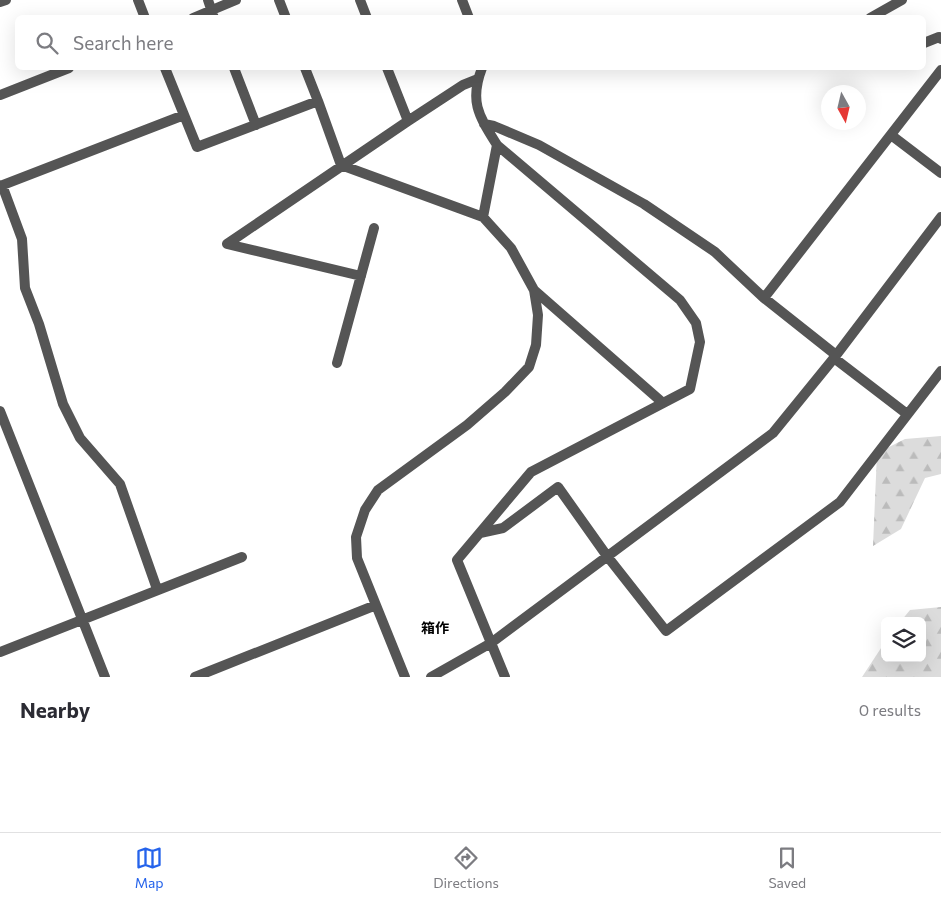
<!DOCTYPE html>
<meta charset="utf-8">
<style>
:root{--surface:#fff;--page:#f2f2f3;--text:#2b2b33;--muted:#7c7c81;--line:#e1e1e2;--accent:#2563eb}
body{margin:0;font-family:Commissioner,"Noto Sans JP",sans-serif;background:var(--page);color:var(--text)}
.controls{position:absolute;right:15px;bottom:15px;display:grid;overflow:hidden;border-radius:8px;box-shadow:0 5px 20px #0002}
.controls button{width:45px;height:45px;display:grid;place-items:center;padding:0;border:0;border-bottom:1px solid var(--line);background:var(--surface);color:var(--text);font:25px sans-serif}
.compass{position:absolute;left:821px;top:85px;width:45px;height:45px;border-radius:50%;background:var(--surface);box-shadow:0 5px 20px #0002;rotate:172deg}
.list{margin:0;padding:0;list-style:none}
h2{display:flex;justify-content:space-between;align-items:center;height:65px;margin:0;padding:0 20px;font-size:21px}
h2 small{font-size:16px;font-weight:400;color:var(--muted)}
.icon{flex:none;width:28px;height:28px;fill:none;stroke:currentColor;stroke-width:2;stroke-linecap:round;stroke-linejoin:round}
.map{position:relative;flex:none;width:941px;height:677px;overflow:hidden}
.search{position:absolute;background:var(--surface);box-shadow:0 5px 20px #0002;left:15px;right:15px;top:15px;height:55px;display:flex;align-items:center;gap:12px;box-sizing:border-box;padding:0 18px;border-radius:8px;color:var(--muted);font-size:19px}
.sheet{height:155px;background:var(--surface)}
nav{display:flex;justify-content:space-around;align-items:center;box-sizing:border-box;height:70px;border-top:1px solid var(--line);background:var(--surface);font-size:14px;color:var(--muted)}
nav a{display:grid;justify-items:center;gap:2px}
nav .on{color:var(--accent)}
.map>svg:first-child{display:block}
.forest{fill:url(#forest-firs)}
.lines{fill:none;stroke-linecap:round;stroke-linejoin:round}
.minor{stroke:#555;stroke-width:10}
.labels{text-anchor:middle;stroke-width:5;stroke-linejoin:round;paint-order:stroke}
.neighbourhood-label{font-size:14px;font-weight:bold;fill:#000;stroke:#fff}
</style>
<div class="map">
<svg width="941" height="677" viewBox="0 0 941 677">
<defs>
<pattern id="forest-firs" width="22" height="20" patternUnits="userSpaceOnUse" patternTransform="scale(1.25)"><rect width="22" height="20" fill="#dcdcdc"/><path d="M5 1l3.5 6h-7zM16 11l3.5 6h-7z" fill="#bbb"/></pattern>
</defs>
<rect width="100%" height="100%" fill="#fff"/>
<path class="forest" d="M941 436V474L925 478 901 529 873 546 877 453 905 439Z
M941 607V677H862L885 642V658H922V621H901L910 610Z"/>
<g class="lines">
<path class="minor" d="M138 0 145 18
M208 0 214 18
M279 0 286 18
M360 0 367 18
M462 0 469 18
M0 2 6 0
M193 18 236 0
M870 18 902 0
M924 43 939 37 941 39
M165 68 197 147 318 101 341 165 483 217 511 248 534 290 538 315 536 345 529 367 505 392 467 425 378 490 365 510 356 537 357 558 405 677
M234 68 256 125
M305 68 318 101
M387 68 408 121
M482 68C469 102 479 116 497 145L680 300 696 323 700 342 690 389 531 472 457 560 505 677
M0 95 69 68
M484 124 494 126 539 145 644 204 715 252 764 298 836 355
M891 135 941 173
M2 185 22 239 25 288 39 324 63 404 80 438 120 484 157 589
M0 186 184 115
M483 217 497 145
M361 276 227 244 408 121 463 85 478 79
M534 290 663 403
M764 298 941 70
M834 358 907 414
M337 363 374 228
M0 411 105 677
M480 533 503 528 558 487 607 556 666 631 840 502 941 371
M0 652 242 557
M195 677 376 605
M431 677 491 643 773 433 834 358 941 217"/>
</g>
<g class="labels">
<g class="neighbourhood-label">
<text x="435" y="633">箱作</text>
</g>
</g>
</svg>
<div class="controls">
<button><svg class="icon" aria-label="layers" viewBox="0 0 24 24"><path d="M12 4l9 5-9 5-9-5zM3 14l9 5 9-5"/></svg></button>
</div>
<svg class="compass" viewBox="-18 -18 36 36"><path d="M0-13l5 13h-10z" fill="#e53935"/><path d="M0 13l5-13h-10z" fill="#7c7c81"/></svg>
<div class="search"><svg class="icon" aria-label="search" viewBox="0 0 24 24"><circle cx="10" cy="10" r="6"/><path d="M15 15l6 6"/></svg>Search here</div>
</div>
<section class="sheet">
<h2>Nearby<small>0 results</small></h2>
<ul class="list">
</ul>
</section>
<nav>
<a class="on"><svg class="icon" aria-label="map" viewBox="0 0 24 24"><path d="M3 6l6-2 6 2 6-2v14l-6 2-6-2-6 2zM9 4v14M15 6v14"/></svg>Map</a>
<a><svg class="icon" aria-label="directions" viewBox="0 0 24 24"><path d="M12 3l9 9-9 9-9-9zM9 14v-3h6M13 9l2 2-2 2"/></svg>Directions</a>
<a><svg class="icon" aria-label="saved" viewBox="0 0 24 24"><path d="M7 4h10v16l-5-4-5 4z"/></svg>Saved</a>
</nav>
